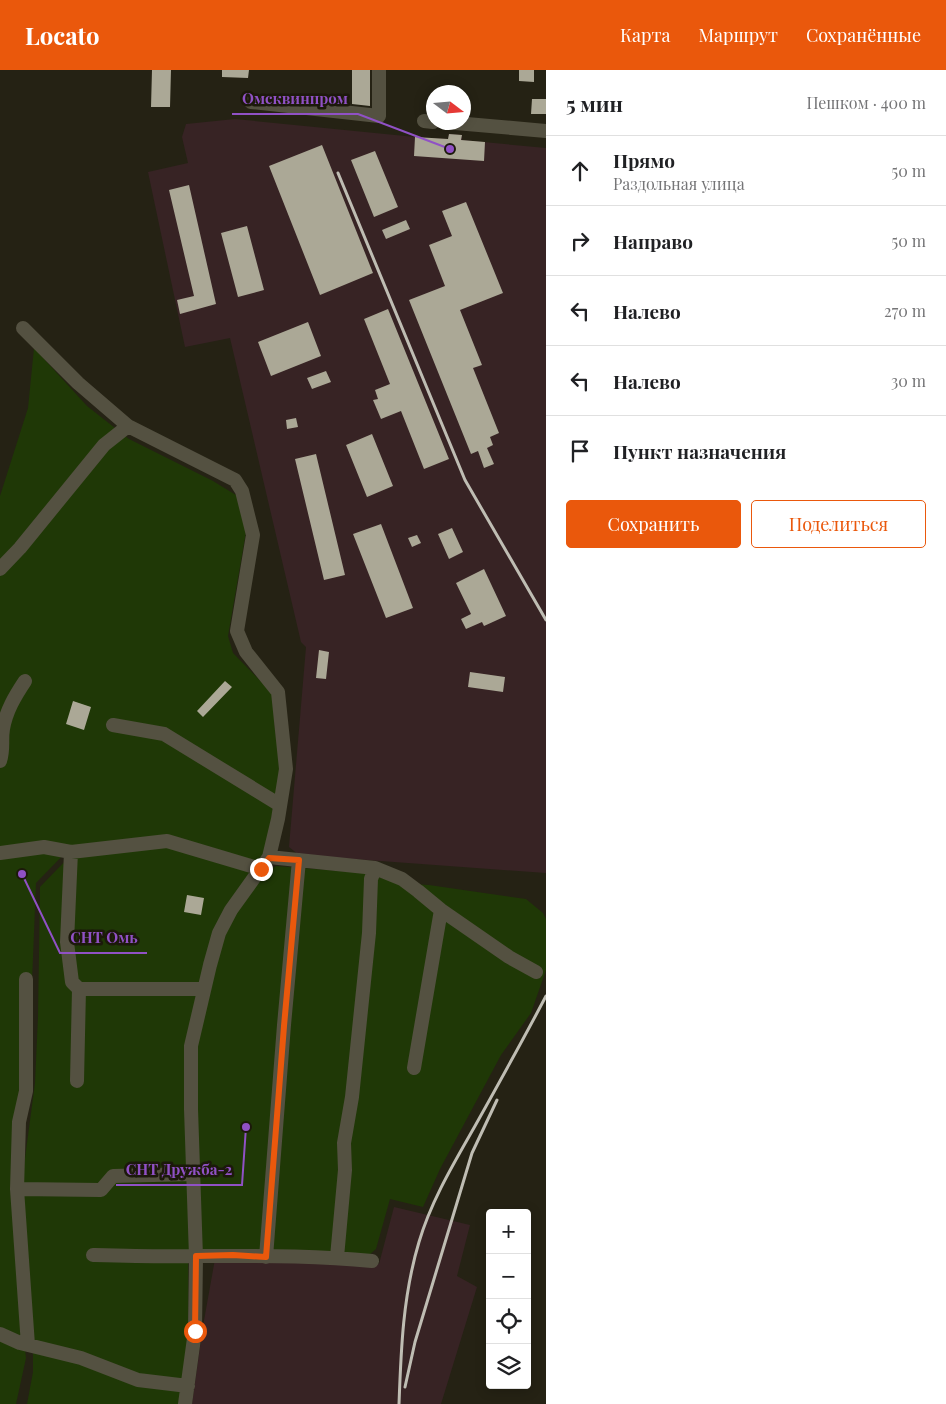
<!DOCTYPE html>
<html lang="ru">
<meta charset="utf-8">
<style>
:root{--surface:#fff;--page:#f2f2f2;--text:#202124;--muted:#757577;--line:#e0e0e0;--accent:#ea580c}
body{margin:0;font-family:"Playfair Display",serif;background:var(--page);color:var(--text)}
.controls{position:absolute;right:15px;bottom:15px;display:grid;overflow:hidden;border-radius:5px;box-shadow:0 2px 12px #0003}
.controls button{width:45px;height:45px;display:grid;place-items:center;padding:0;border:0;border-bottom:1px solid var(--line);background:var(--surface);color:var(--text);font:25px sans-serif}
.compass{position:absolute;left:426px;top:15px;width:45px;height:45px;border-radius:50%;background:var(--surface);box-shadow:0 2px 12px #0003;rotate:106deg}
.stop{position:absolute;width:15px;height:15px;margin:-11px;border:4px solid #ea580c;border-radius:50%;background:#fff}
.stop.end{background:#ea580c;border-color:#fff;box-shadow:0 1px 5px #0008}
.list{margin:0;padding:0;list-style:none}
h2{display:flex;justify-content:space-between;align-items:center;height:65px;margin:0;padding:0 20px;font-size:21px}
h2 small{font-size:16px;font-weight:400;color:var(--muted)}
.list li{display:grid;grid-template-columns:32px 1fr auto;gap:15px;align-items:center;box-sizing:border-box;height:70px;padding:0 20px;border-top:1px solid var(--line)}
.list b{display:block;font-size:19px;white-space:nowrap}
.list p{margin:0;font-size:16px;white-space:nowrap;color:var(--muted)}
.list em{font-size:16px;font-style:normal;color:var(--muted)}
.actions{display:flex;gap:10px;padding:15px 20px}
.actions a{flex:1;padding:11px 0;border:1px solid var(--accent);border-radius:5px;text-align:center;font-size:18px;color:var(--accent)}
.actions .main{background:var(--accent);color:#fff}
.icon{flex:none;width:28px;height:28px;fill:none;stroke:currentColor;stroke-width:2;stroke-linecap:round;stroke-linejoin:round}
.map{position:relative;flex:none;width:546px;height:1334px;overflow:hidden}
header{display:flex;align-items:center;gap:30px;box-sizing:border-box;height:70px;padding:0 25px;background:var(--accent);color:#fff}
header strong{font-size:24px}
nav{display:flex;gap:28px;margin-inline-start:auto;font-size:18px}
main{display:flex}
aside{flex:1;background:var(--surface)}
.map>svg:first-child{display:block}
.industrial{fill:#372324}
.green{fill:#1f3806}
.building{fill:#aba896}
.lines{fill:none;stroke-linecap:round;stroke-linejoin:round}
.minor{stroke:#545141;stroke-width:14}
.rail{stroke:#bfbdb3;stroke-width:3}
.route{stroke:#ea580c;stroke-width:6}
.leader{fill:none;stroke:#9051c5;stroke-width:2}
.callout-dot{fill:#9051c5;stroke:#1c190b;stroke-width:2}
.callout-label{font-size:15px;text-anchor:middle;font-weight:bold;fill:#9051c5;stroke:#1c190b;stroke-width:5;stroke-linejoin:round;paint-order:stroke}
</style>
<header>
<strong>Locato</strong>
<nav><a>Карта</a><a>Маршрут</a><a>Сохранённые</a></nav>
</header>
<main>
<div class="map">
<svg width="546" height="1334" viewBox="0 0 546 1334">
<rect width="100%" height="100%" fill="#252214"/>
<path class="industrial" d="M235 49 415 67 448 69 449 64 462 65V70L546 78V803L299 785 289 777 306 577 301 572 230 268 185 277 148 102 188 93 182 67 186 54Z
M394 1137 470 1155 457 1206 477 1217 441 1334H192L203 1256 215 1189 379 1194Z"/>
<path class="green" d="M34 278 87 336 129 369 213 411 236 425 246 462 228 566 233 583 272 623 275 659 281 699 264 785 257 795 197 776 68 780 36 813 32 912 22 1055 21 1244 26 1288 16 1334H0V426L28 338Z
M170 774 266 803 276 796 367 803 397 813 429 815 526 829 543 843 546 849V900L531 943 501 985 440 1099 423 1137 390 1129 376 1179 368 1186 188 1180 189 1268 181 1334H27L33 1302V1254L19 1133 35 1013 38 947 40 817 70 786Z"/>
<path class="building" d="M152 0H171L170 37H151Z
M222 0H249L248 8 222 7Z
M352 0H370V36L352 34Z
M519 0H534V12L519 11Z
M532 29H546V44H531Z
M449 64 462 65 461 70 485 72 484 91 414 86 415 67 448 69Z
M322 75 373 203 320 225 269 96Z
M375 81 398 137 374 147 351 90Z
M189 115 216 234 180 244 177 230 194 226 169 120Z
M466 132 503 223 460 240 482 295 473 298 499 363 490 367 493 375 487 378 494 394 484 398 478 381 471 384 409 230 445 216 429 175 452 166 442 141Z
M406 150 410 159 386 169 382 160Z
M247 156 264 220 238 227 221 163Z
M388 239 449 389 424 399 401 341 381 349 373 330 378 329 375 320 390 314 364 249Z
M308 252 321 286 271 306 258 272Z
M326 301 331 312 312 319 307 308Z
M296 348 298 357 287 359 286 350Z
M372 364 393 416 367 427 346 375Z
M316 384 345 505 324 510 295 389Z
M381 454 413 538 386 548 353 464Z
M452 458 463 482 449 489 438 464Z
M417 465 421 473 412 477 408 468Z
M484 499 506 546 484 556 482 552 466 559 461 549 471 544 456 513Z
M319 580 329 582 326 609 316 608Z
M470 602 505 607 503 622 468 617Z
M225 611 232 617 203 647 197 641Z
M73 631 91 637 84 660 66 654Z
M187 825 204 828 201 845 184 842Z"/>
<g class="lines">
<path class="minor" d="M251 32 379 46V0
M424 51 433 52
M444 52 546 61
M23 258 78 313 128 356
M0 499 20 478 104 375 128 356 235 410 242 421 253 465 237 561 246 582 278 622 286 699 278 749 269 787 231 840 219 863 210 895 191 976V1039L196 1187 195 1261 185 1334
M113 655 164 664 280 735
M0 691C4 679 1 670 3 659 6 641 15 626 25 611
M71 782 67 872 72 912 79 919H204
M0 783 44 777 71 782 167 771 261 799
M269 787 375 798 402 809 418 821 441 840 509 887 536 902
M26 909V1021L19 1052 17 1119 28 1275
M414 998 441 840
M77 1011 79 919
M17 1119 101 1120 113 1106 193 1104
M93 1185C128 1186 162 1187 196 1186 255 1186 313 1185 372 1191
M266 1187 284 955 299 790
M337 1187 345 1100 344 1073 352 1027 369 863 371 809 375 798
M0 1264 20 1273 81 1288 138 1310 188 1316"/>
<path class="rail" d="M338 103 465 410 546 550
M405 1317 415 1272 472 1083 497 1030
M399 1334C401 1279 403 1225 419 1172 431 1131 454 1093 475 1056 499 1013 523 970 546 926"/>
</g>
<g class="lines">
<path class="route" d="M195 1261 196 1186 233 1185 266 1187 284 956 299 790 269 788 261 799"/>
</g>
<path class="leader" d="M450 79L358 44H232M22 804L60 883H147M246 1057L242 1115H116"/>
<g class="callout-dot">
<circle cx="450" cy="79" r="5"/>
<circle cx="22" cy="804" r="5"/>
<circle cx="246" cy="1057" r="5"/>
</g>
<g class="callout-label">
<text x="295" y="34">Омсквинпром</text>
<text x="104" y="873">СНТ Омь</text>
<text x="179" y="1105">СНТ Дружба-2</text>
</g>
</svg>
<div class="controls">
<button>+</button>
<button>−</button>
<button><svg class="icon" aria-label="locate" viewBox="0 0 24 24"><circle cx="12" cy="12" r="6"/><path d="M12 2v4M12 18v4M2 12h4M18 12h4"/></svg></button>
<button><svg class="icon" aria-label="layers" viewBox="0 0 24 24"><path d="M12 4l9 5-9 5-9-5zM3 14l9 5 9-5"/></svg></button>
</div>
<svg class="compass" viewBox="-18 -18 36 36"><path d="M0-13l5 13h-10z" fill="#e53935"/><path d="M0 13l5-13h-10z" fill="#757577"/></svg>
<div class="stop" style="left:195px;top:1261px"></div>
<div class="stop end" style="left:261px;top:799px"></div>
</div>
<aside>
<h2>5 мин<small>Пешком · 400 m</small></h2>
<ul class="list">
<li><svg class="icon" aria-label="ahead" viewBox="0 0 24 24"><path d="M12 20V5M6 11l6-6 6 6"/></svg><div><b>Прямо</b><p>Раздольная улица</p></div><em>50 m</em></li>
<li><svg class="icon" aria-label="right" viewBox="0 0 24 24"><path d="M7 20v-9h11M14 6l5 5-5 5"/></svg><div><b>Направо</b></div><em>50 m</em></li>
<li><svg class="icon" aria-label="left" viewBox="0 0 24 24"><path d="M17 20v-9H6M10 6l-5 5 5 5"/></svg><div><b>Налево</b></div><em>270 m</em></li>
<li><svg class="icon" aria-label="left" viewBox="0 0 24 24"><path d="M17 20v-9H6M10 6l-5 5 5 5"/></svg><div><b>Налево</b></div><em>30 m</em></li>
<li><svg class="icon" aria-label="arrive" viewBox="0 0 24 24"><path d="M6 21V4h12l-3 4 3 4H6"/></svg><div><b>Пункт назначения</b></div></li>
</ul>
<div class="actions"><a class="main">Сохранить</a><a>Поделиться</a></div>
</aside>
</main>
